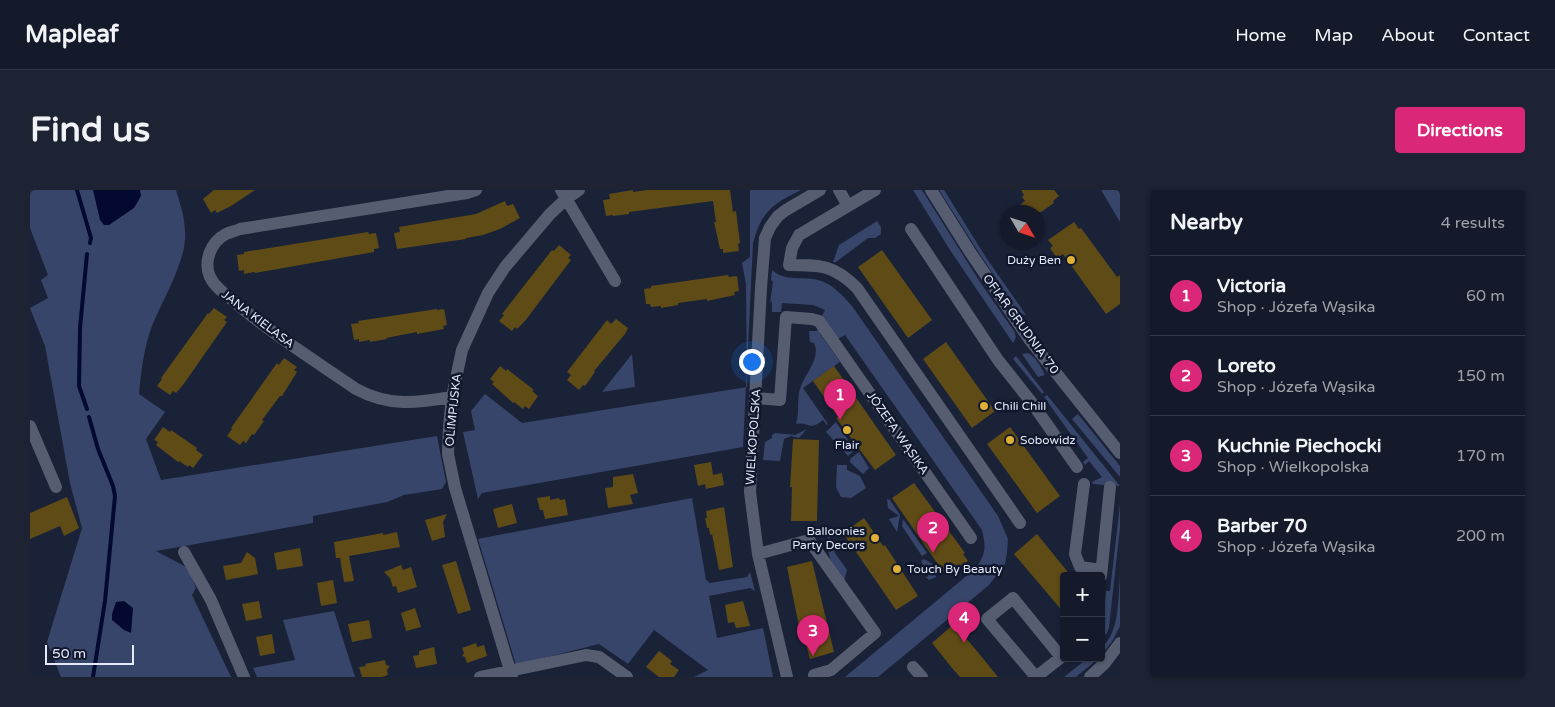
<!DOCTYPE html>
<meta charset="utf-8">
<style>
:root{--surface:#141a2a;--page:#1d2332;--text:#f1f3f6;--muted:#9da1a8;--line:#333847;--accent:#db2777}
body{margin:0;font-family:"Varela Round",sans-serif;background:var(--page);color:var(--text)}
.controls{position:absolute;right:15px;bottom:15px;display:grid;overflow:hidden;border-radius:5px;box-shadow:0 1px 4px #0004}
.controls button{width:45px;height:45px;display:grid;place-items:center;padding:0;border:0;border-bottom:1px solid var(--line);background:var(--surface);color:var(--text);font:25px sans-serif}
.compass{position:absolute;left:970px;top:15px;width:45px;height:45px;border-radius:50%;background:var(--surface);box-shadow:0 1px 4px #0004;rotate:129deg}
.scale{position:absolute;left:15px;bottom:12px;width:89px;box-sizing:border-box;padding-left:5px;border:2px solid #e3e9f9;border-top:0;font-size:14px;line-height:18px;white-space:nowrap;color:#e3e9f9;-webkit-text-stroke:4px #11182e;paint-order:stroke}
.you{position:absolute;left:721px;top:171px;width:18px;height:18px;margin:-12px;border:4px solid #fff;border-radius:50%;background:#1a73e8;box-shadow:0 0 0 8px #1a73e833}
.badge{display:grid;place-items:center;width:32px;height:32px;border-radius:50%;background:var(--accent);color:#fff;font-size:16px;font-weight:700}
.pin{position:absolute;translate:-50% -41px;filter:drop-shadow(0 1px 2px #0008)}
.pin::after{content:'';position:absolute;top:26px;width:18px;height:15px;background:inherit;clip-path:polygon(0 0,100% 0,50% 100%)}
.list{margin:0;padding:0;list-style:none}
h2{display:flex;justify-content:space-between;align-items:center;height:65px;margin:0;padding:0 20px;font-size:21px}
h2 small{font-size:16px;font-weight:400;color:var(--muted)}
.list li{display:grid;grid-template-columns:32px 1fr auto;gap:15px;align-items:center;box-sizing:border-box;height:80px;padding:0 20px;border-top:1px solid var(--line)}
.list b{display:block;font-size:19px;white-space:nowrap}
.list p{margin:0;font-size:16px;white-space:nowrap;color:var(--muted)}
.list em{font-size:16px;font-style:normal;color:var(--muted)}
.map{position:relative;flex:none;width:1090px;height:487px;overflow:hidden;border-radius:5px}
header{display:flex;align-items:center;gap:30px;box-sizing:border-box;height:70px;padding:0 25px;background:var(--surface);border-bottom:1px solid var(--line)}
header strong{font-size:24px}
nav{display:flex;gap:28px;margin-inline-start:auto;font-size:18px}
.intro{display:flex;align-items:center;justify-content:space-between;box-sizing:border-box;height:120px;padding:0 30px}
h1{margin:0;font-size:35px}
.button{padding:12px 22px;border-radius:5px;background:var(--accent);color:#fff;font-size:18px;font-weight:700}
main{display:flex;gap:30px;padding:0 30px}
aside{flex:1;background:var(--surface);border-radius:5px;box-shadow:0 1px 4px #0004}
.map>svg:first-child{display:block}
.green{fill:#38456a}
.water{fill:#040a2f}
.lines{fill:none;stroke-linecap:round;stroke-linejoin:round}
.stream{stroke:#040a2f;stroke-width:4}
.building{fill:#5f4b16}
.minor{stroke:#565d71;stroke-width:12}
.poi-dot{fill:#dfb034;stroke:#11182e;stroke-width:2}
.labels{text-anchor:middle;stroke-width:5;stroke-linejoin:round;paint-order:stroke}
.poi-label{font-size:12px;fill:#e3e9f9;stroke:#11182e;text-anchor:start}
.street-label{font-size:12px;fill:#e3e9f9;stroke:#11182e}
</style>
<header>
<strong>Mapleaf</strong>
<nav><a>Home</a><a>Map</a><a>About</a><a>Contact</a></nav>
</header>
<div class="intro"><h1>Find us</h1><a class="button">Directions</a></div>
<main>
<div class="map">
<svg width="1090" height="487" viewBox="0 0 1090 487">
<rect width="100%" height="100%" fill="#1a2238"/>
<path class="green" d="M0 0H146C151 16 156 32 155 49 153 77 133 109 122 136 114 157 111 181 109 204L135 222 116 249 131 290 407 246 416 292 412 299 374 305 357 312 283 326V333L126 361 158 378 166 398 162 405 201 487H31L17 452 52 338 40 293 15 156 0 118 18 108 11 90 18 85 0 38Z
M720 0H771C743 14 731 21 723 54L713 257 452 303 448 309 433 242 445 240 441 221 455 204 492 233 717 197 716 94 712 73 720 67Z
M883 0H892L950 92 984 141 986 147 983 153 920 60Z
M909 0H914L955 66 996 125 990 124 951 66Z
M1071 0H1090V32Z
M847 31 851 37V44L845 48H838L806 72H803L809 55Z
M742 80C755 92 772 86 788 90 803 94 812 105 822 116L968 326 978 349 977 362 975 374 959 395 848 487H815L946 378C956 363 956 358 952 340L815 145 808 149 791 128 795 120 783 115 752 113 751 122H742V111L740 113 743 92 741 90Z
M789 139 791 145 810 172 773 198 798 234 797 235 793 230C779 242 779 231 766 234 770 222 766 208 771 196 776 183 791 167 784 153L780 152 779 142 780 141H786Z
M998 163C1006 167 1011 177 1015 185L1008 187 992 164Z
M602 164 605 197 572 202Z
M986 166 1014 202 1012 204 983 169Z
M1017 205 1090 296 1063 294 1062 292 1072 287 1059 271 1055 275 1053 272 1058 268 1014 207Z
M1048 224 1090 276V287L1042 229Z
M806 232 822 256H824L826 259 818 266 796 242Z
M777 239 769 248 761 246 754 249 750 271 733 270 735 252 742 248V245L745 243 765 245Z
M829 262 839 278 833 284 820 272V269Z
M807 275H817V280L830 286 836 298 821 308 811 307 806 297Z
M662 308 676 390 680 393 717 387 720 382 725 401 720 398 679 406 687 448 733 438 743 487H664L678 480 624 440 598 474 569 454 486 475 448 349Z
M857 309 860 310 870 325 867 342 859 329 869 326 858 318Z
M1090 314V338L1079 437 1077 443 1071 450 1076 401H1080Z
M873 329 897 363 892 366 872 336Z
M799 346 805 363 817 380 814 391 801 372 796 351Z
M894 369 906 376V387L899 390 895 386 898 387 899 381 896 380 891 371Z
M1090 386V436L1083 450 1071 466V458C1090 443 1088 408 1090 386Z
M304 421 325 487H227L223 478 265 470 253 430Z
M1058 468H1069L1046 487H1034Z"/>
<path class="water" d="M63 0H110L111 6 104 18 79 35H74L70 30Z
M94 411 103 418 101 443 94 440 82 430V424L86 412Z"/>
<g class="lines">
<path class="stream" d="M47 0 61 48 60 53
M57 219 49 196 50 138 57 64
M59 227 68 259 83 296 85 306 75 411 63 487"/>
</g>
<path class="building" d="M184 0H225L201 16 187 23 185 20 181 23 173 9Z
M603 0V2L617 0H700L703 22 706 21 710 53 708 54 709 61 693 63V59H690L684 32H686L683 11 599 22V24L583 26V25L576 26 573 10 580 9 579 4Z
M991 0H1024L1029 6 1023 11 1024 13 1011 22H995L990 15 995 11 992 7 994 5Z
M475 11 477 16 483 14 490 28 470 39 453 45 436 48V49L367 59 364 43 370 42 369 37 446 24Z
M1044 32 1049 39 1051 38 1087 87 1090 85V114L1076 124 1033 64 1027 68 1020 58 1023 56 1018 50Z
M338 42 339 44 346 43 349 58 344 59V62L225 83 224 82 214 84V80L209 81 207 65 214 64V62Z
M529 55 541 65 538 68 541 70 495 131 487 139 485 137 482 141 469 131 474 125 472 124 522 60 524 61Z
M852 60 902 130 878 148 828 77Z
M698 85 699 87 707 86 709 101 704 102 705 105 677 111V109L648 113V115L631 118V116L621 117 620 114H616L614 99 621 98V96Z
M184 118 197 127 194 130 197 132 153 195 146 203 143 201 140 205 127 196 132 189 131 188 178 123 179 124Z
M407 119V120L414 119 417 135 413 136 414 139 387 144V142L366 146 356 148 357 149 340 152V150L329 152V149L324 150 321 134 329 133 328 131Z
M586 129 598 138 595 144 564 181 565 182 555 196 553 195 549 200 537 190 541 185 537 182 577 130 581 134Z
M916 152 965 221 942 238 893 169Z
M254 168 267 177 264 180 267 182 252 206H250L232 230 234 231 224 245 222 244 216 253 213 251 210 255 197 246 202 239 201 238 247 173 249 175Z
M470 176 476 181 477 179 504 200 502 201 508 206 499 219 495 216 493 219 484 212 483 213 462 194 464 192 460 189Z
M804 176 866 265 845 280 806 228 808 227 783 191Z
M133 237 140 242 141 240 167 258 166 260 173 265 163 278 159 275 158 277 149 271 148 272 126 255 128 252 124 250Z
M980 237 1030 306 1007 323 957 254Z
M763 249 789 250 787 331H761L762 297H760Z
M681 272 683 285 692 283 694 295 676 299 675 294 668 296 664 275Z
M603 284 608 303 600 305 603 314 578 318 575 298 583 297V287Z
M884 293 935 363 933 364 938 371 916 386 862 308Z
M520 306V310L529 308 530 310 535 309 538 325 515 329 513 320H510L507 308Z
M37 307 49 338 34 346 30 336 0 349V323Z
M482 314 487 333 468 338 463 319Z
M694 317 703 377 689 380 682 344 680 345 679 338H677L675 328H677L676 321Z
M417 324 413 332 415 347 402 351 395 330Z
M834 328 853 356 855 355 888 406 866 420 813 343Z
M367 342 370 357 319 366 324 391 314 392 310 368H306L304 352 353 343V345Z
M1007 344 1041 386H1034V423L984 364Z
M270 358 273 376 247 380 244 363Z
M217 362 225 368 228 384 196 390 193 376 211 373Z
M426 371 441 420 428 424 412 375Z
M782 371 804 462 780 469 771 435 769 436 757 377Z
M371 375 373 380 381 377 387 397 368 403 366 396 363 397 360 388 354 382Z
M303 390 307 413 291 416 287 393Z
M229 411 232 428 216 431 212 414Z
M713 411 720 436 706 438 704 432 698 433 695 415Z
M385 418 391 437 376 441 371 423Z
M339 430 342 448 322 452 318 434Z
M924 434 951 466 968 487H930L922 478 902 453Z
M242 444 245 463 230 466 226 447Z
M446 453 447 457 454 455 457 466 437 473 435 467 432 466 434 463 432 458Z
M404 457 407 474 386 478 383 466 389 465V461Z
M629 461 642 471 640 474 649 480 644 487H629L616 477Z
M355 470 356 475 360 476 357 480 358 485 352 487H332L329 477 336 476 335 474Z"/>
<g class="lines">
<path class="minor" d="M531 0 585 91
M809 0 818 16 769 45 762 58 759 75C791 75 804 75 827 98L990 333
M901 0 940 62 999 149 1090 263
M818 16 845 0
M881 39 968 170 1002 213 1047 277
M422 207C387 213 359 217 326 199 284 170 239 142 201 109 193 103 184 96 180 87 173 71 181 52 196 44 200 42 206 41 210 39L437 3 446 0
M726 208 750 210 756 127 782 129 789 131 941 348
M0 236 26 297
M1054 294 1045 364 1050 377 1071 380
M154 362 181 410 214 487
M728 364 779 350 845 443 801 480 784 485
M1071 386 1080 297
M883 477 892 487
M450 487 556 465 569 467 597 487
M482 487 425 298 418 264 419 236 422 207 432 160 458 103 475 77 520 24 536 9 549 0
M757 487 728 364 720 302 731 98 735 48 740 37 748 26 756 20 790 0
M1006 487 957 429 983 408 1031 467
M1006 487 1034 465
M1060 487 1075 473 1090 453"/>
</g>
<g class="poi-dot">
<circle cx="1041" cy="70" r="5"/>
<circle cx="954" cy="216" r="5"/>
<circle cx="817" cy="240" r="5"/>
<circle cx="980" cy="250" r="5"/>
<circle cx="845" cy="348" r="5"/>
<circle cx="867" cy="379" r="5"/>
</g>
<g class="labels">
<g class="poi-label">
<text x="1031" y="74" text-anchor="end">Duży Ben</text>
<text x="964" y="220">Chili Chill</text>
<text x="990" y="254">Sobowidz</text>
<text x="817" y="259" text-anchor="middle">Flair</text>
<text x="835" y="345" text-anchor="end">Balloonies<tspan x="835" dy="14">Party Decors</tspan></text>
<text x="877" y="383">Touch By Beauty</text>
</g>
<g class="street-label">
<text transform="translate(228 129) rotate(37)" y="4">JANA KIELASA</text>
<text transform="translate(991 134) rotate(54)" y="4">OFIAR GRUDNIA '70</text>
<text transform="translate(423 220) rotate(-84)" y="4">OLIMPIJSKA</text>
<text transform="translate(868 243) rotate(55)" y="4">JÓZEFA WĄSIKA</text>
<text transform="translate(723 247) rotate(-86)" y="4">WIELKOPOLSKA</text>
</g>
</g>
</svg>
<div class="controls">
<button>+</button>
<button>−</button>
</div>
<svg class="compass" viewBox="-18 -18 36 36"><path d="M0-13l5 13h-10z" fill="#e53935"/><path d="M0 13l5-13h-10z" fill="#9da1a8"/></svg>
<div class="scale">50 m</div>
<div class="you"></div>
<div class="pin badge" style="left:810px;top:230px">1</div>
<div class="pin badge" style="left:903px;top:363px">2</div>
<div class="pin badge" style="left:783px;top:466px">3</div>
<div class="pin badge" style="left:934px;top:453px">4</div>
</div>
<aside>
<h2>Nearby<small>4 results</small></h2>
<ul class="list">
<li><span class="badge">1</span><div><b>Victoria</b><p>Shop · Józefa Wąsika</p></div><em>60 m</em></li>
<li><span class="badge">2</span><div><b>Loreto</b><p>Shop · Józefa Wąsika</p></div><em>150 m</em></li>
<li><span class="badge">3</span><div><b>Kuchnie Piechocki</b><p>Shop · Wielkopolska</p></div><em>170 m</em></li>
<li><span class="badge">4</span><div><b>Barber 70</b><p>Shop · Józefa Wąsika</p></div><em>200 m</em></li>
</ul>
</aside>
</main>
